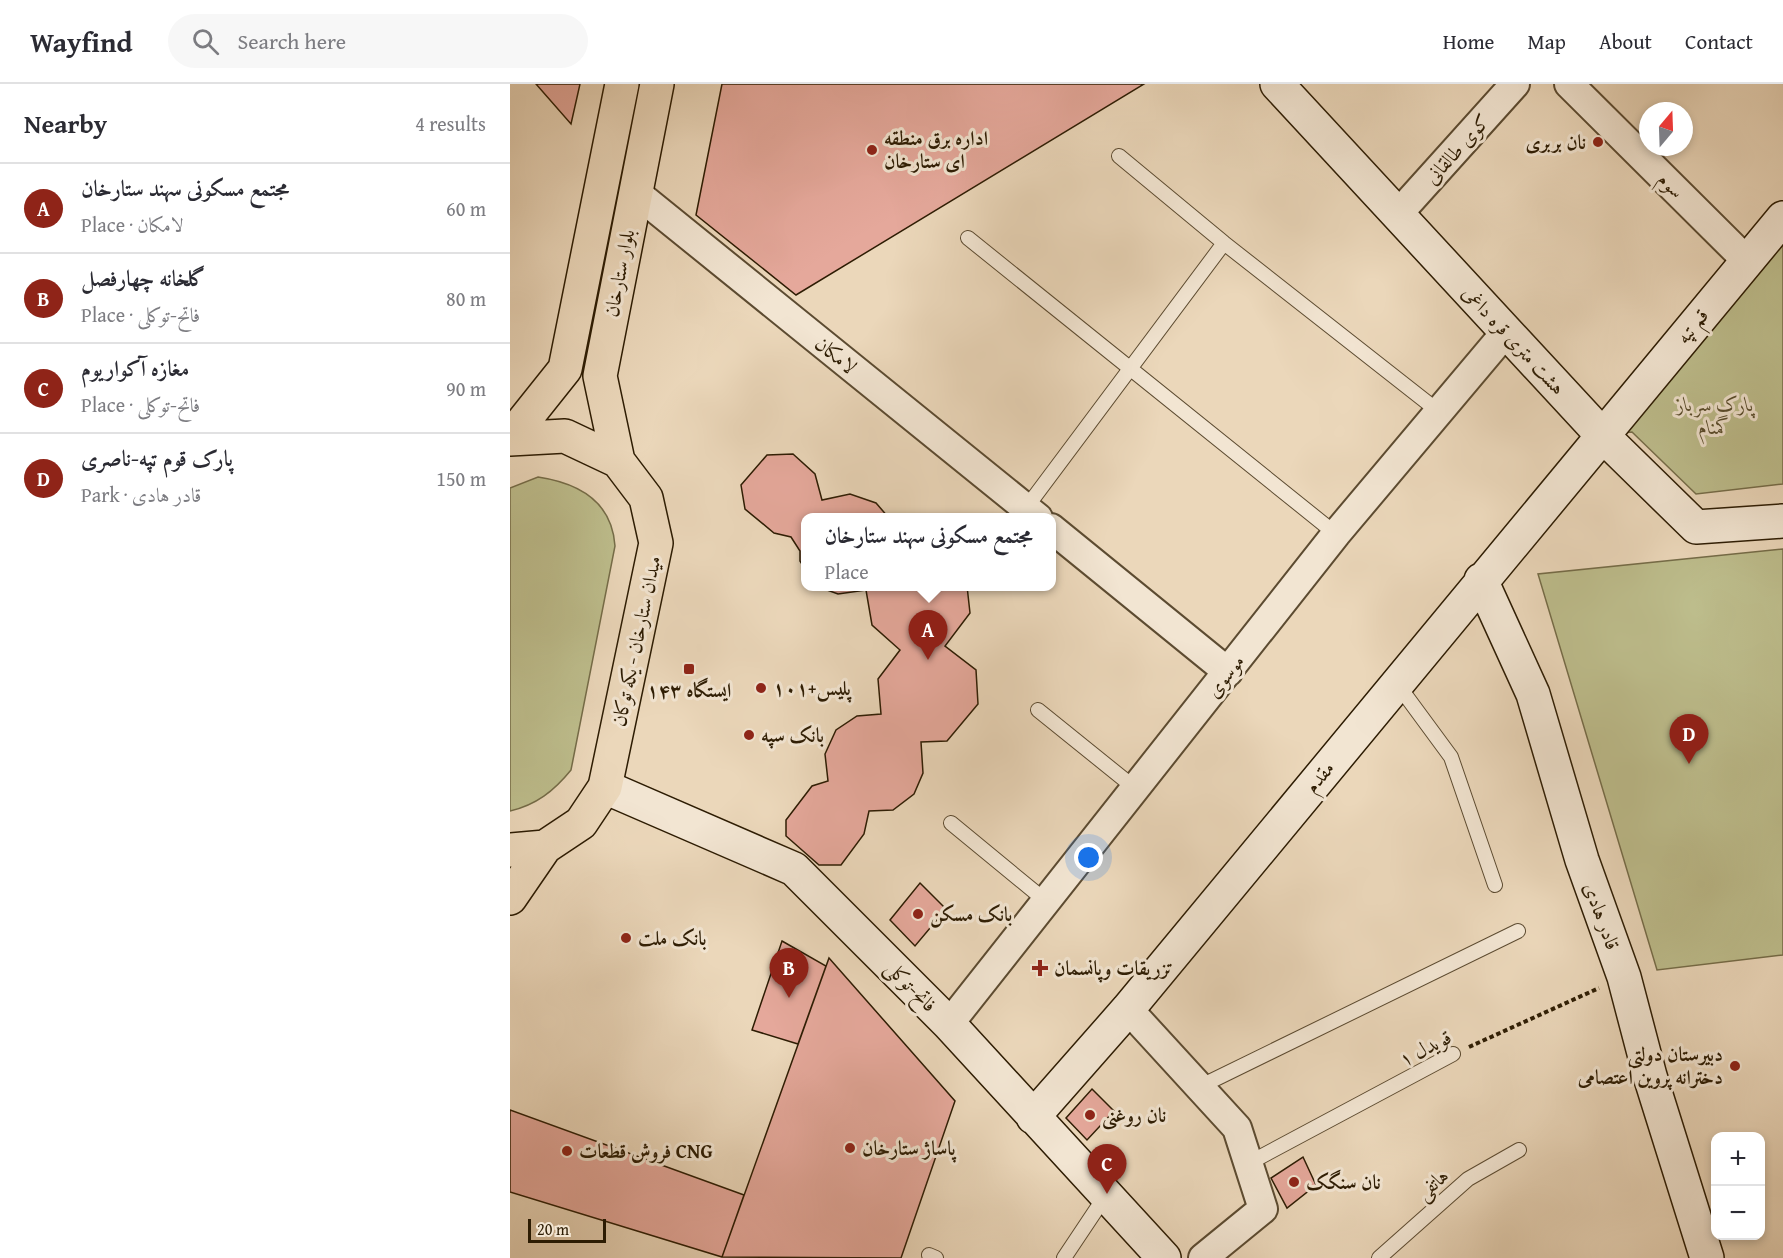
<!DOCTYPE html>
<meta charset="utf-8">
<style>
:root{--surface:#fff;--page:#f7f7f7;--text:#2b2b33;--muted:#7c7c81;--line:#e1e1e2;--accent:#8f2418}
body{margin:0;font-family:"Gentium Book Plus",Amiri,serif;background:var(--page);color:var(--text)}
.controls{position:absolute;right:18px;bottom:18px;display:grid;overflow:hidden;border-radius:12px;box-shadow:0 3px 9px #0003}
.controls button{width:54px;height:54px;display:grid;place-items:center;padding:0;border:0;border-bottom:2px solid var(--line);background:var(--surface);color:var(--text);font:30px sans-serif}
.compass{position:absolute;left:1129px;top:18px;width:54px;height:54px;border-radius:50%;background:var(--surface);box-shadow:0 3px 9px #0003;rotate:19deg}
.scale{position:absolute;left:18px;bottom:15px;width:78px;box-sizing:border-box;padding-left:6px;border:3px solid #2d1c03;border-top:0;font-size:16px;line-height:21px;white-space:nowrap;color:#2d1c03;-webkit-text-stroke:4px #f2e5d2;paint-order:stroke}
.you{position:absolute;left:579px;top:774px;width:21px;height:21px;margin:-15px;border:4px solid #fff;border-radius:50%;background:#1a73e8;box-shadow:0 0 0 9px #1a73e833}
.badge{display:grid;place-items:center;width:39px;height:39px;border-radius:50%;background:var(--accent);color:#fff;font-size:20px;font-weight:700}
.pin{position:absolute;translate:-50% -50px;filter:drop-shadow(0 2px 3px #0008)}
.pin::after{content:'';position:absolute;top:32px;width:21px;height:18px;background:inherit;clip-path:polygon(0 0,100% 0,50% 100%)}
.popup{position:absolute;left:291px;top:429px;width:255px;height:78px;box-sizing:border-box;display:grid;place-content:center;border-radius:12px;background:var(--surface);filter:drop-shadow(0 2px 4px #0005);font-size:20px;white-space:nowrap;color:var(--muted)}
.popup b{font-size:22px;color:var(--text)}
.popup::after{content:'';position:absolute;left:50%;top:100%;margin-left:-12px;border:12px solid transparent;border-top-color:var(--surface)}
.list{margin:0;padding:0;list-style:none}
h2{display:flex;justify-content:space-between;align-items:center;height:78px;margin:0;padding:0 24px;font-size:26px}
h2 small{font-size:20px;font-weight:400;color:var(--muted)}
.list li{display:grid;grid-template-columns:39px 1fr auto;gap:18px;align-items:center;box-sizing:border-box;height:90px;padding:0 24px;border-top:2px solid var(--line)}
.list b{display:block;font-size:22px;white-space:nowrap}
.list p{margin:0;font-size:20px;white-space:nowrap;color:var(--muted)}
.list em{font-size:20px;font-style:normal;color:var(--muted)}
.icon{flex:none;width:33px;height:33px;fill:none;stroke:currentColor;stroke-width:2;stroke-linecap:round;stroke-linejoin:round}
.map{position:relative;flex:none;width:1273px;height:1174px;overflow:hidden}
header{display:flex;align-items:center;gap:36px;box-sizing:border-box;height:84px;padding:0 30px;background:var(--surface);border-bottom:2px solid var(--line)}
header strong{font-size:28px}
nav{display:flex;gap:33px;margin-inline-start:auto;font-size:21px}
.search{width:420px;height:54px;background:var(--page);display:flex;align-items:center;gap:15px;box-sizing:border-box;padding:0 21px;border-radius:33px;color:var(--muted);font-size:22px}
main{display:flex}
aside{flex:1;background:var(--surface)}
.map>svg:first-child{display:block}
.green{fill:#bdbd8c;stroke:#756c48;stroke-width:1.5}
.building{fill:#e5a89b;stroke:#2d1c03;stroke-width:1.5}
.lines{fill:none;stroke-linecap:round;stroke-linejoin:round}
.lane-casing{stroke:#5c4b31;stroke-width:16}
.street-casing{stroke:#5c4b31;stroke-width:32}
.secondary-casing{stroke:#2d1c03;stroke-width:36}
.primary-casing{stroke:#2d1c03;stroke-width:36}
.path{stroke:#2d1c03;stroke-width:4;stroke-dasharray:4.5 3;stroke-linecap:butt}
.lane{stroke:#f2e5d2;stroke-width:14}
.street{stroke:#f2e5d2;stroke-width:28}
.secondary{stroke:#f2e5d2;stroke-width:33}
.primary{stroke:#ebd7ba;stroke-width:33}
.poi-dot{fill:#8f2418;stroke:#f2e5d2;stroke-width:2}
.labels{text-anchor:middle;stroke-width:6;stroke-linejoin:round;paint-order:stroke}
.poi-label{font-size:20px;font-weight:bold;fill:#2d1c03;stroke:#f2e5d2;text-anchor:start}
.street-label{font-size:20px;fill:#2d1c03;stroke:#f2e5d2}
.park-label{font-size:20px;font-style:italic;fill:#584c2c;stroke:#f2e5d2}
</style>
<header>
<strong>Wayfind</strong>
<div class="search"><svg class="icon" aria-label="search" viewBox="0 0 24 24"><circle cx="10" cy="10" r="6"/><path d="M15 15l6 6"/></svg>Search here</div>
<nav><a>Home</a><a>Map</a><a>About</a><a>Contact</a></nav>
</header>
<main>
<aside>
<h2>Nearby<small>4 results</small></h2>
<ul class="list">
<li><span class="badge">A</span><div><b>مجتمع مسکونی سهند ستارخان</b><p>Place · لامکان</p></div><em>60 m</em></li>
<li><span class="badge">B</span><div><b>گلخانه چهارفصل</b><p>Place · فاتح-توکلی</p></div><em>80 m</em></li>
<li><span class="badge">C</span><div><b>مغازه آکواریوم</b><p>Place · فاتح-توکلی</p></div><em>90 m</em></li>
<li><span class="badge">D</span><div><b>پارک قوم تپه-ناصری</b><p>Park · قادر هادی</p></div><em>150 m</em></li>
</ul>
</aside>
<div class="map">
<svg width="1273" height="1174" viewBox="0 0 1273 1174">
<rect width="100%" height="100%" fill="#ebd7ba"/>
<filter id="stains"><feTurbulence type="fractalNoise" baseFrequency=".00333" numOctaves="4"/><feColorMatrix values="0 0 0 0 .2 0 0 0 0 .09 0 0 0 0 .02 0 0 0 .5 -.17"/></filter>
<radialGradient id="worn" r=".72"><stop offset=".6" stop-color="#630" stop-opacity="0"/><stop offset="1" stop-color="#630" stop-opacity=".3"/></radialGradient>
<path class="green" d="M1273 154V400L1186 410 1122 348 1092 351Z
M28 393C68 399 102 417 105 462L61 686C44 707 26 721 0 727V404Z
M1273 465V871L1147 886 1028 490Z"/>
<path class="building" d="M26 0H70L61 40Z
M212 0H634L286 211 186 131Z
M283 370 305 390 312 416 340 410 366 419 379 434H295V485L290 477V467L281 453 264 449 235 425 231 401 257 371Z
M457 502 460 529 435 562 466 586 468 620 437 657 411 658 413 689 404 710 383 726 359 727 354 750 331 781H309L276 752V736L302 702 318 697 315 670 326 646 347 632 371 630 368 595 390 566 362 541 356 506 328 510 306 502Z
M410 799 436 825 405 862 380 836Z
M272 857 316 882 288 960 242 946Z
M319 874 445 1017 391 1174 212 1173Z
M582 1005 604 1027 577 1056 556 1034Z
M0 1026 234 1111 212 1173 0 1108Z
M793 1073 806 1101 777 1124 761 1094Z"/>
<g class="lines">
<g class="lane-casing">
<path id="lane" d="M609 72 714 159 928 327
M458 154 826 450
M516 424 714 159
M888 601 941 673 985 801
M528 626 626 705
M441 739 537 818
M689 1003 1008 847
M739 1079 943 970
M419 1171 426 1174
M554 1174 596 1111
M869 1174 958 1095 1009 1066"/>
</g>
<g class="street-casing">
<path id="street" d="M1059 0 1236 176
M125 108 528 434
M888 130 1005 0
M541 444 718 588
M618 925 727 1044 753 1125 693 1174
M439 940 826 450 996 248"/>
</g>
<g class="secondary-casing">
<path id="secondary" d="M767 0 1092 351 1186 443 1273 437
M971 496 1023 610 1072 776 1114 893 1140 992 1197 1174
M95 703 284 785 439 940 654 1174
M523 1033 618 925 1273 134"/>
</g>
<g class="primary-casing">
<path id="primary" d="M0 354 55 285 112 0
M0 355 55 352 108 377 136 414 146 459 95 703 71 739 35 763 0 766
M108 377 90 292 147 0
M0 814 35 763"/>
</g>
<path class="path" d="M959 963 1089 904"/>
<use href="#lane" class="lane"/>
<use href="#street" class="street"/>
<use href="#secondary" class="secondary"/>
<use href="#primary" class="primary"/>
</g>
<g class="poi-dot">
<circle cx="1088" cy="58" r="6"/>
<circle cx="362" cy="66" r="6"/>
<rect x="173" y="579" width="12" height="12" rx="3"/>
<circle cx="251" cy="604" r="6"/>
<circle cx="239" cy="651" r="6"/>
<circle cx="408" cy="830" r="6"/>
<circle cx="116" cy="854" r="6"/>
<path d="M527 875h6v6h6v6h-6v6h-6v-6h-6v-6h6z"/>
<circle cx="1225" cy="982" r="6"/>
<circle cx="580" cy="1031" r="6"/>
<circle cx="340" cy="1064" r="6"/>
<circle cx="57" cy="1067" r="6"/>
<circle cx="784" cy="1098" r="6"/>
</g>
<g class="labels">
<g class="poi-label">
<text x="374" y="61">اداره برق منطقه<tspan x="374" dy="23">ای ستارخان</tspan></text>
<text x="1076" y="65" text-anchor="end">نان بربری</text>
<text x="263" y="611">پلیس+۱۰۱</text>
<text x="179" y="613" text-anchor="middle">ایستگاه ۱۴۳</text>
<text x="251" y="658">بانک سپه</text>
<text x="420" y="837">بانک مسکن</text>
<text x="128" y="861">بانک ملت</text>
<text x="544" y="891">تزریقات وپانسمان</text>
<text x="1213" y="977" text-anchor="end">دبیرستان دولتی<tspan x="1213" dy="23">دخترانه پروین اعتصامی</tspan></text>
<text x="592" y="1038">نان روغنی</text>
<text x="352" y="1071">پاساژ ستارخان</text>
<text x="69" y="1074">فروش قطعات CNG</text>
<text x="796" y="1105">نان سنگک</text>
</g>
<g class="street-label">
<text transform="translate(947 65) rotate(-48)" y="7">کوی طالقانی</text>
<text transform="translate(1161 101) rotate(45)" y="7">سوم</text>
<text transform="translate(109 189) rotate(-79)" y="7">بلوار ستارخان</text>
<text transform="translate(1182 242) rotate(-51)" y="7">قم تپه</text>
<text transform="translate(1004 256) rotate(47)" y="7">هشت متری قره داغی</text>
<text transform="translate(326 271) rotate(39)" y="7">لامکان</text>
<text transform="translate(126 557) rotate(-78)" y="7">میدان ستارخان - یکه توکان</text>
<text transform="translate(715 592) rotate(-52)" y="7">موسوی</text>
<text transform="translate(809 693) rotate(-51)" y="7">مقدم</text>
<text transform="translate(1092 832) rotate(70)" y="7">قادر هادی</text>
<text transform="translate(401 902) rotate(45)" y="7">فاتح-توکلی</text>
<text transform="translate(915 964) rotate(-27)" y="7">قویدل ۱</text>
<text transform="translate(922 1100) rotate(-42)" y="7">هاتفی</text>
</g>
<g class="park-label">
<text x="1205" y="327">پارک سرباز<tspan x="1205" dy="23">گمنام</tspan></text>
</g>
</g>
<rect width="100%" height="100%" filter="url(#stains)"/>
<rect width="100%" height="100%" fill="url(#worn)"/>
</svg>
<div class="controls">
<button>+</button>
<button>−</button>
</div>
<svg class="compass" viewBox="-18 -18 36 36"><path d="M0-13l5 13h-10z" fill="#e53935"/><path d="M0 13l5-13h-10z" fill="#7c7c81"/></svg>
<div class="scale">20 m</div>
<div class="you"></div>
<div class="pin badge" style="left:418px;top:576px">A</div>
<div class="popup"><b>مجتمع مسکونی سهند ستارخان</b>Place</div>
<div class="pin badge" style="left:279px;top:914px">B</div>
<div class="pin badge" style="left:597px;top:1110px">C</div>
<div class="pin badge" style="left:1179px;top:680px">D</div>
</div>
</main>
